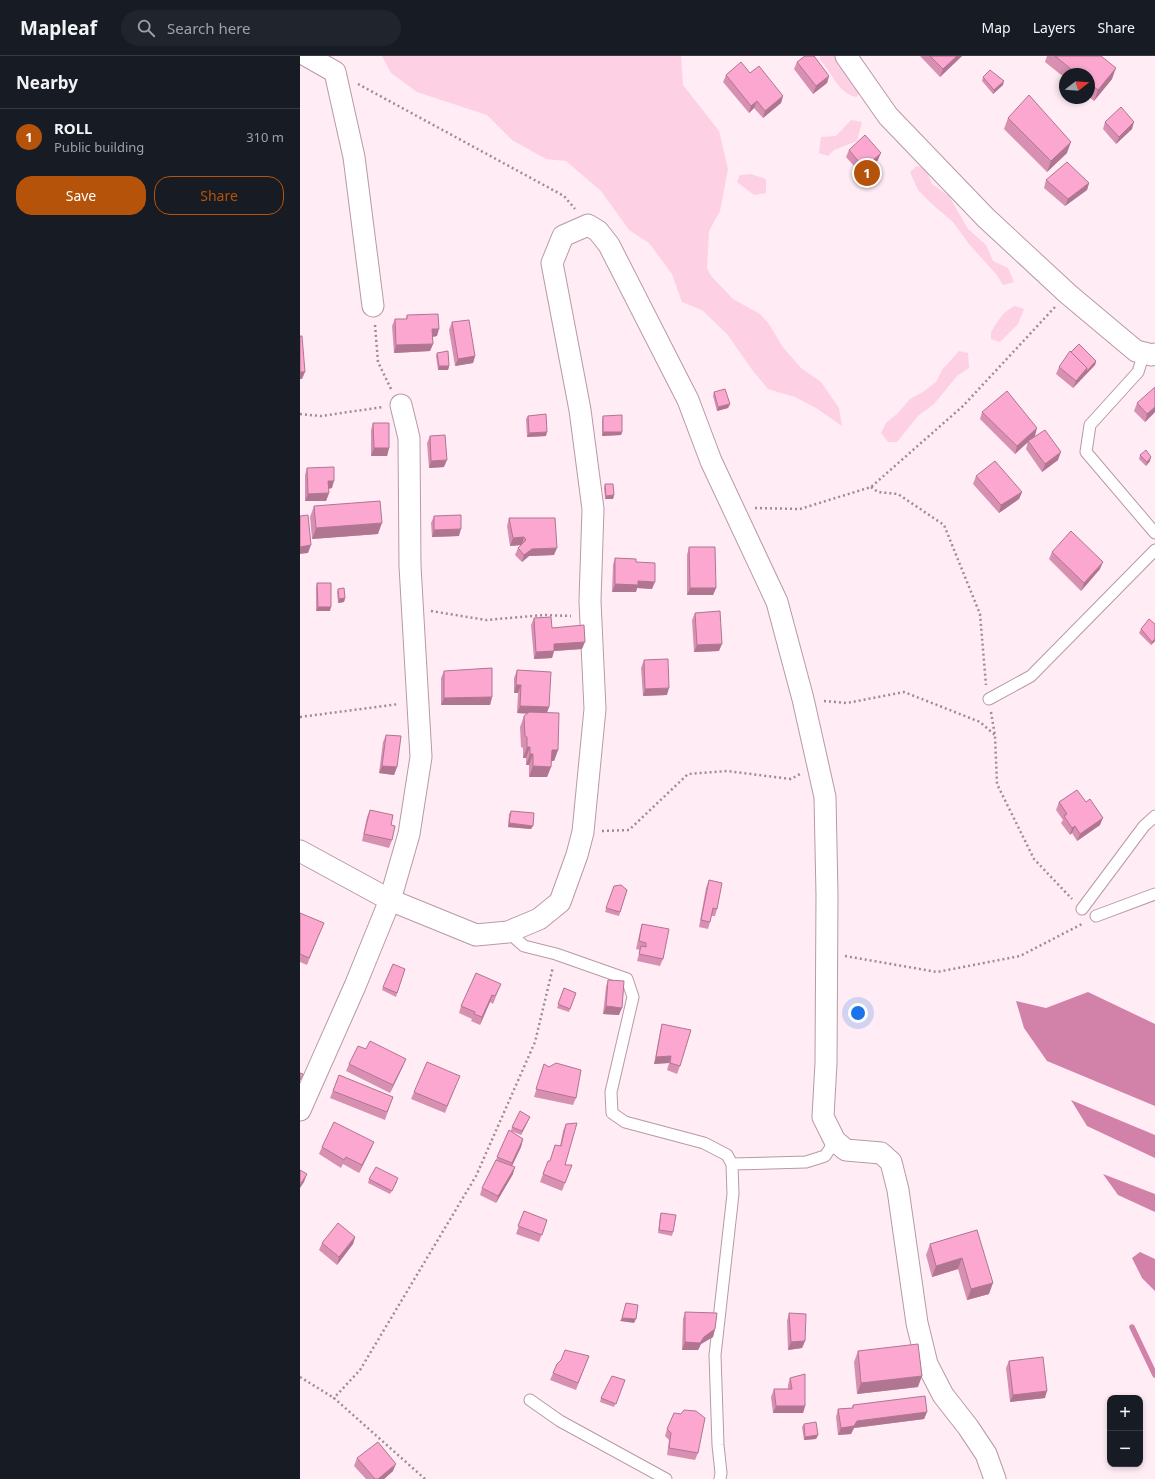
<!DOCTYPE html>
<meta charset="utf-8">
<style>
:root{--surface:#171b24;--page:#20242c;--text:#f1f3f6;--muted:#9ea1a6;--line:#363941;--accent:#b45309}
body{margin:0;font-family:"Noto Sans",sans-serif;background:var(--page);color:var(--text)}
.controls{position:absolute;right:12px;bottom:12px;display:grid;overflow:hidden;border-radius:8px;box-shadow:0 2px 6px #0003}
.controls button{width:36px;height:36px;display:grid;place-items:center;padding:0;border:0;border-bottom:1px solid var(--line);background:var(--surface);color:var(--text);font:20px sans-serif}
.compass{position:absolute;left:759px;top:12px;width:36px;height:36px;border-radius:50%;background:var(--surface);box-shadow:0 2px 6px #0003;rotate:73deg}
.you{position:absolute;left:558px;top:957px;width:14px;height:14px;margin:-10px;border:3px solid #fff;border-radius:50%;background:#1a73e8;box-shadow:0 0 0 6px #1a73e833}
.badge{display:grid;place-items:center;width:26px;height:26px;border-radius:50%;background:var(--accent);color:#fff;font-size:13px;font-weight:700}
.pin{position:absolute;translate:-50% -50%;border:2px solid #fff;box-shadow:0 1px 4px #0006}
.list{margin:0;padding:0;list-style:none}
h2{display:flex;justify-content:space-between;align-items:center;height:52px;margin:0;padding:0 16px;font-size:17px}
h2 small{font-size:13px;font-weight:400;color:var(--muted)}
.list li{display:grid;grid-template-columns:26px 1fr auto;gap:12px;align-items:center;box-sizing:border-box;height:56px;padding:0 16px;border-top:1px solid var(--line)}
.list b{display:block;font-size:15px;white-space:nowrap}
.list p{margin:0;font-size:13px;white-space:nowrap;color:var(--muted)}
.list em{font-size:13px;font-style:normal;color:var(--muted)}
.actions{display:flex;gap:8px;padding:12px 16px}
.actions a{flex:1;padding:9px 0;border:1px solid var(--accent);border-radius:16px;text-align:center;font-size:14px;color:var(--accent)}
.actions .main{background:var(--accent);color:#fff}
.icon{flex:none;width:22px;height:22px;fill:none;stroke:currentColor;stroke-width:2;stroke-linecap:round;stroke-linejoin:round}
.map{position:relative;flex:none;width:855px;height:1423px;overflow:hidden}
header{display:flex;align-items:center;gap:24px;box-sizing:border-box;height:56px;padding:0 20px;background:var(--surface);border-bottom:1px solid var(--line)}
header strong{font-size:19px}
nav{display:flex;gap:22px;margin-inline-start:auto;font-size:14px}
.search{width:280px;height:36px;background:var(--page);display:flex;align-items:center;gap:10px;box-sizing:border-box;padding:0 14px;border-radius:22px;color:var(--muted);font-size:15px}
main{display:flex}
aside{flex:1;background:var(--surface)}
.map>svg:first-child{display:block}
.green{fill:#fdd0e4}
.water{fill:#d282a9}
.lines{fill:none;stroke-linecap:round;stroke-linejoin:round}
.stream{stroke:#d282a9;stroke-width:5.5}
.service-casing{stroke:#b79aa7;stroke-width:13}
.minor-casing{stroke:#b79aa7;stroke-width:23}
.path{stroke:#9c8d93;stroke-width:2.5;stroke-dasharray:2 3;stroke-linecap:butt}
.service{stroke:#fff;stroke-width:11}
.minor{stroke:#fff;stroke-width:21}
.wall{fill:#d890b2}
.shaded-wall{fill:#b07591}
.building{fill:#fba7cf;stroke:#b07591}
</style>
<header>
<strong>Mapleaf</strong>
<div class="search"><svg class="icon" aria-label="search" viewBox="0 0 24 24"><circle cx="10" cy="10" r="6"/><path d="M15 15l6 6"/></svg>Search here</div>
<nav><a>Map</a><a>Layers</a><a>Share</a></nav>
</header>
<main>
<aside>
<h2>Nearby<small></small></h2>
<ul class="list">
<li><span class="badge">1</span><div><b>ROLL</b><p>Public building</p></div><em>310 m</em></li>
</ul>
<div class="actions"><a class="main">Save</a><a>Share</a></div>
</aside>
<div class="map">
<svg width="855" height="1423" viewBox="0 0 855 1423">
<rect width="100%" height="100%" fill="#ffecf4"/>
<path class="green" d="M82 0H381L383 29 419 75 428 113 420 155 409 175 407 212 411 220 433 243 460 258 469 268 482 290 501 312 521 326 539 352 542 370 516 352 495 341 468 333 453 315 427 278 402 254 382 246 372 218 349 187 329 174 301 135 266 105 246 103 212 84 187 59 117 36 91 17Z
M520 0H534L538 4 559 36 557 41C538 38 532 16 520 4Z
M551 64 562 66 557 85 534 94 528 100 519 97 521 81 536 80Z
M617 110 625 112 632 128 649 140 668 173 686 189 693 205 708 212 714 226 703 229 696 218 669 188 653 166 633 149 618 134 610 116Z
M451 118 466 123V137L454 139 437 126 440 119Z
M715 250 724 253 718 268 700 286 691 283V276C698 265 703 255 715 250Z
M659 295 668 297 669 312 657 320 634 348 618 360 597 386H588L581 377 586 367 598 357 610 343 623 336 636 326 642 314Z"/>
<path class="water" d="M788 936 855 968V1050L747 1005 724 972 716 945 746 952Z
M771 1044 855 1079V1102L787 1070Z
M803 1118 855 1138V1156L818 1139Z
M840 1196 855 1203V1235L842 1222 832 1202Z"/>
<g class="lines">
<path class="stream" d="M832 1271 855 1319"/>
<g class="service-casing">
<path id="service" d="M844 297 838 316 790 369 786 396 855 477
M689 643 731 620 855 494
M782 853 844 770 855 760
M796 860 855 838
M208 876 224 890 256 898 327 923 333 941 311 1036 312 1057 325 1066 404 1087 427 1099 432 1108 433 1138 415 1299 418 1389 421 1417 420 1423
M432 1108 506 1106 525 1100 535 1085
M230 1344 260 1365 366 1423"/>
</g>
<g class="minor-casing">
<path id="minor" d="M7 0 35 16 54 101 73 250
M546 0 588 60 686 162 768 238 836 295 852 299 855 298
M0 795 90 844 176 879 208 876 239 863 260 846 277 799 283 776 295 653 290 545 293 453 280 354 252 207 263 180 288 169 298 175 309 189 388 344 411 405 477 546 503 643 525 741 527 839 526 1007 523 1061 535 1085 546 1094 581 1097 591 1106 598 1134 617 1267 627 1308 643 1339 668 1371 686 1398 695 1423
M0 1054 55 930 90 844 109 778 121 701 110 510 109 382 101 349"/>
</g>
<path class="path" d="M58 28 264 140 275 153
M75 269 78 306 91 333
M0 358 21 360 83 351
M571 431 578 436 598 438 644 469 680 558 686 629
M455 452 500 453 571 431 663 350 755 251
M131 555 186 564 244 559 271 560
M524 645 547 647 604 636 680 666 695 679
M691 656 695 680 697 728 734 803 772 843
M0 661 99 648
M302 775 329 774 388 718 427 715 491 723 500 718
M545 900 637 916 720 900 782 868
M0 1321 34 1342
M125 1423 34 1342 60 1314 176 1120 235 986 253 911"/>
<use href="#service" class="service"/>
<use href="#minor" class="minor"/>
</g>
<path class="wall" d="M620 0H662L640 21Z
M747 0H801L812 23 794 45 789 41V18H765V22L745 6Z
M497 6 529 20 527 27 513 38 494 13Z
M450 17 483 40 481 47 463 62 454 52 449 57 423 26 426 19Z
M683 21 703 29 693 38 682 25Z
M708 62 767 97 747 116 704 73Z
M805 66 832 73 816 88 803 73Z
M549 94 578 104 562 119 546 101Z
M746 124 789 127 787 134 765 150 744 132Z
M107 259 137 280 133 281V288L130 295 94 297 92 270 95 263H106Z
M152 266 175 300 173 307 155 310 149 274Z
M771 296 796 305 795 309 773 332 756 318 759 311Z
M137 297 149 310 148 314H138L136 300Z
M414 336 430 348 428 352 417 355 413 340Z
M837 347 855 356 845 366 834 355Z
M682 356 735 380 729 385 758 404 742 416 726 393 728 385 715 398 680 363Z
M228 360 246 380 227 381 226 363Z
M303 360 322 376 321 379 302 380V364Z
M73 367 89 392 87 400H71V374Z
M130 380 144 411 129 412 127 387Z
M840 399 850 405 846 410 839 403Z
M7 412 32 432 28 433 29 437 26 445H5V419Z
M676 420 722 436 719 443 699 457 673 428Z
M305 428 314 439 313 443H305L304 432Z
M14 450 78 478 12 483 10 461Z
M134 460 159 480 132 481 131 467Z
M209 462 254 499 229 500 222 506 215 499 218 492 221 489 210 490 207 470Z
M389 491 416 532 413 539H387V499Z
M752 496 800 513 781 535 749 503Z
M315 502 336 506 352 533 337 532 336 536H312L313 509Z
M17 527 30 555H16V531Z
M38 533 45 542 44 546 38 547 37 536Z
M395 557 419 595 394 596 392 564Z
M234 562 252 572 282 593 254 595 252 602 234 603 231 569Z
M855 568V585L851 589 839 577 841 573Z
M344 604 367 639 343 640 341 612Z
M217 614 249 651 247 657 258 694 254 705H251V711L247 721H229V709H226V702H223V692L221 691 220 671 224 660 228 658 217 657 218 637H214V622Z
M144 615 192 641 190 649H141V622Z
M86 679 97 711 94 719 79 717 83 686Z
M759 746 800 769 777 785 772 777 770 779 761 767 763 764 756 754Z
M70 754 91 769 92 784 89 792 62 785 67 761Z
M211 755 231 773 208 771 209 758Z
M409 824 417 853 415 860H411L410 866 408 873 399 871 406 832Z
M314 830 327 834 319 860 305 856Z
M0 857 21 874 7 909 0 906Z
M342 868 363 903 360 910 337 905 340 894 336 893 340 875Z
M105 913 96 941 82 934 83 931Z
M308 924 319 959 303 958 306 931Z
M201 928 193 948 190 946 180 969 171 965 172 963 159 957 161 950Z
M264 932 276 937 269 956 257 952Z
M362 968 380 1010 377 1018 367 1014 369 1007 354 1008 360 976Z
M49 1008 103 1010 90 1037 46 1015Z
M244 1008 249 1011 276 1042 273 1049 234 1041Z
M39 1019 93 1041 85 1064 30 1042Z
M157 1027 145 1057 111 1043 114 1036Z
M228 1065 221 1079 211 1075 212 1071Z
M266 1068 265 1109H272L262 1135 240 1126 248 1105H250L255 1089 260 1090 263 1075Z
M209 1074 223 1083 221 1091 212 1110 213 1118 196 1147 180 1139 182 1132 196 1104Z
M22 1091 71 1093 59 1117 43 1108 41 1112 19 1098Z
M69 1123 97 1126 90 1138 68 1127Z
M224 1155 247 1164 239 1186 216 1178Z
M361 1157 373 1176 372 1180 358 1177 360 1160Z
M677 1174 689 1238 667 1244 658 1213 632 1221 626 1199 630 1188Z
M55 1181 53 1188 37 1209 19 1194 22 1187Z
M385 1256 415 1273 413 1281 401 1288 398 1294H382L383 1263Z
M489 1257 505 1285 502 1292 488 1294 487 1265Z
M558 1295 618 1331 557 1338 554 1306Z
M289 1300 276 1334 250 1324 257 1308Z
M709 1305 745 1342 710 1346 706 1312Z
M490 1322 505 1350 503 1357H473L471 1341 474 1333H488V1329Z
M325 1324 314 1351 300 1346 301 1342Z
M553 1349 627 1356 624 1363 554 1372 551 1378 538 1379 536 1361 538 1353 552 1352Z
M504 1368 518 1379 516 1383 504 1384 502 1371Z
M367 1373 398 1397 395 1404 367 1399 369 1384 365 1380Z
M57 1402 93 1415 84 1423H66L54 1410Z"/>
<path class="shaded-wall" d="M657 0H662L640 21 643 13Z
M816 12 812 23 794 45 798 34Z
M529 20 527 27 513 38 516 30Z
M704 25 703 29 693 38 694 34Z
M483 40 481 47 463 62 465 55Z
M457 45 454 52 449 57 451 50Z
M834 66 832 73 816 88 819 81Z
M771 86 767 97 747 116 751 105Z
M581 97 578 104 562 119 564 112Z
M789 127 787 134 765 150 768 143Z
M132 273H139L137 280 130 281Z
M133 288 130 295 94 297 96 289Z
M175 300 173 307 155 310 158 303Z
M796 305 795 309 773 332 776 325 787 312Z
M139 310H149L148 314H138Z
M0 316H5L2 323H0Z
M430 348 428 352 417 355 418 351Z
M855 351V356L845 366 847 358Z
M737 372 735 380 715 398 717 390Z
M247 376 246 380 227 381 229 377Z
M303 376H322L321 379 302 380Z
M74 392H89L87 400H71Z
M761 396 758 404 742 416 745 408Z
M851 401 850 405 846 410 847 406Z
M147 404 144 411 129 412 131 405Z
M28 425H34L32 432 26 433Z
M722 436 719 443 699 457 701 449Z
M29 437 26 445H5L8 438Z
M314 439 313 443H305L306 440Z
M82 467 78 478 12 483 16 472Z
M161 473 159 480 132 481 134 474Z
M224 481 222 489 210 490 213 482Z
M11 489 8 497 0 498V491Z
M257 492 254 499 229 500 222 506 224 499 232 493Z
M803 506 800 513 781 535 784 527Z
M338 525 355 526 352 533 337 532 336 536H312L315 528Z
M390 532H416L413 539H387Z
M45 542 44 546 38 547 39 543Z
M18 551H31L30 555H16Z
M855 583V585L851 589 852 586Z
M285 586 282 593 254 595 252 602 234 603 236 596 254 588Z
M422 588 419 595 394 596 397 589Z
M216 629H221L218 637H214Z
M369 632 367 639 343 640 345 633Z
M192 641 190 649H141L144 642Z
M220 650 249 651 246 658 217 657Z
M227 691H230L226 702H223Z
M252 694H258L254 705H248Z
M230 698H233L229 709H226Z
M82 710 97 711 94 719 79 717Z
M233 710 251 711 247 721H229Z
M803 762 800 769 777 785 780 778Z
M209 767 233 770 231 773 208 771Z
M775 770 772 777 770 779 772 772Z
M192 939 190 946 180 969 182 961Z
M306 950 322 952 319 959 303 958Z
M371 1000 369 1007 354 1008 356 1001Z
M106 1003 103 1010 90 1037 93 1029Z
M230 1061 221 1079 222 1075Z
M223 1083 221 1091 210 1114 212 1107Z
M74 1086 71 1093 59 1117 62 1109Z
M215 1111 213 1118 196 1147 198 1140Z
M7 1118 4 1126 0 1132V1129Z
M55 1181 53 1188 37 1209 39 1201Z
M662 1202 658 1213 632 1221 636 1210Z
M693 1227 689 1238 667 1244 671 1233Z
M322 1262 336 1263 334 1267 320 1265Z
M415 1273 413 1281 401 1288 398 1294H382L385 1286 404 1281Z
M505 1285 502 1292 488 1294 491 1286Z
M622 1320 618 1331 557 1338 561 1327Z
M747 1335 745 1342 710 1346 713 1339Z
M476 1350H505L503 1357H473Z
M627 1356 624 1363 554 1372 551 1378 538 1379 541 1372 557 1365Z
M518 1379 516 1383 504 1384 505 1381Z
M96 1408 93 1415 84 1423H78Z"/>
<path class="building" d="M505 0H514L529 20 516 30 497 6Z
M630 0H657L643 13Z
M755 0H801L816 12 798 34 789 27V18H777Z
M441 6 450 17 459 10 483 40 465 55 457 45 451 50 426 19Z
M690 14 704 25 694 34 683 21Z
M729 39 771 86 751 105 708 62Z
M821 51 834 66 819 81 805 66Z
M565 79 581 97 564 112 549 94Z
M767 106 789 127 768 143 746 124Z
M138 258 139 273H132L133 288 96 289 95 263H107V259Z
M169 264 175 300 158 303 152 266Z
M0 280H2L5 316H0Z
M779 288 796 305 786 316 787 312 771 296Z
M148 295 149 310H139L137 297Z
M770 295 787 312 776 325 759 311Z
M855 331V351L847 358 837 347Z
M425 333 430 348 418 351 414 336Z
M707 335 737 372 717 390 682 356Z
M246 358 247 376 229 377 228 360Z
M322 359V376H303V360Z
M73 367H89V392H74Z
M745 374 761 396 745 408 728 385Z
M145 379 147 404 131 405 130 380Z
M846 394 851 401 847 406 840 399Z
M695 405 722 436 701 449 676 420Z
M34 411V425H28L29 437 8 438 7 412Z
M305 428H313L314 439 306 440Z
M80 445 82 467 16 472 14 450Z
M8 459 11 489 0 491V460Z
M161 459V473L134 474V460Z
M209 462H255L257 492 232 493 224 499 218 492 226 484 224 481 213 482Z
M771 475 803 506 784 527 752 496Z
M389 491H415L416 532H390Z
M315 502 336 503V506L355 507V526L338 525V529L315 528Z
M17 527H31V551H18Z
M44 532 45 542 39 543 38 533Z
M420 555 422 588 397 589 395 557Z
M251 561 252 572 284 569 285 586 254 588V595L236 596 234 562Z
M849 563 855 568V583L852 586 841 573Z
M368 603 369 632 345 633 344 604Z
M192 612V641L144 642V615Z
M217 614 251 616 249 651 220 650 221 629H216Z
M229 656 259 657 258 694H252L251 711 233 710V698H230V691H227V681L225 680 224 660Z
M86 679 101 680 97 711 82 710Z
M777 734 786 746 790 743 803 762 780 778 775 770 772 772 764 760 767 758 759 746Z
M70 754 93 759 91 769 95 770 92 784 64 778Z
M211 755 234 757 233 770 209 767Z
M409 824 422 827 417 853 413 852 410 866 401 864Z
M321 829 327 834 320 856 306 852 314 830Z
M0 857 24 867 9 902 0 898Z
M342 868 369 873 363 903 339 898 341 890 346 891V887L339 885Z
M93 908 105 913 97 937 83 931Z
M176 917 201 928 195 940 192 939 182 961 174 958 175 956 161 950Z
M308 924 324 925 322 952 306 950Z
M264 932 276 937 270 953 258 948Z
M362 968 391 974 380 1010 370 1007 371 1000 356 1001Z
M70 985 106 1003 93 1029 49 1008 58 990 66 993Z
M127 1006 160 1020 147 1050 114 1036Z
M256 1007 281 1014 276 1042 236 1033 244 1008 249 1011Z
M0 1017 3 1018 0 1024Z
M39 1019 93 1041 87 1056 33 1035Z
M220 1055 230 1061 222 1075 212 1071Z
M34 1066 74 1086 62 1109 46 1101 44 1104 22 1091Z
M277 1067 265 1109H272L265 1127 243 1118 248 1105H250L255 1089 261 1090 266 1068Z
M209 1074 223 1083 212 1107 197 1101Z
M196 1104 215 1111 198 1140 182 1132Z
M76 1111 98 1122 92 1135 69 1123Z
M0 1114 7 1118 0 1129Z
M224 1155 247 1164 242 1179 218 1170Z
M361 1157 376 1159 373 1176 359 1174Z
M38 1167 55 1181 39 1201 22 1187Z
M677 1174 693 1227 671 1233 662 1202 636 1210 630 1188Z
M326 1247 338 1249 336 1263 322 1262Z
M385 1256 417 1257 415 1273 404 1281 400 1287 385 1286Z
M489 1257 506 1258 505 1285 491 1286Z
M618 1288 622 1320 561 1327 558 1295Z
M265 1294 289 1300 278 1327 253 1317 257 1308 261 1304Z
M743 1301 747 1335 713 1339 709 1305Z
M505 1318V1350H476L474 1333H492L490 1322Z
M312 1320 325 1324 316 1348 301 1342Z
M625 1340 627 1356 557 1365 554 1370 541 1372 538 1353 553 1352V1349Z
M384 1354 396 1355 405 1362 398 1397 369 1392 371 1377 367 1373 374 1357 381 1358Z
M516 1366 518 1379 505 1381 504 1368Z
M78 1386 96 1408 78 1423H75L57 1402Z"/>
</svg>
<div class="controls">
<button>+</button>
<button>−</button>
</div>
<svg class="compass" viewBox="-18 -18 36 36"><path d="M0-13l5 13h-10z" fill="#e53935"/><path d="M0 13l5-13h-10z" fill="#9ea1a6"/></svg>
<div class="you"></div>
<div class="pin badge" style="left:567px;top:117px">1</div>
</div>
</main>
